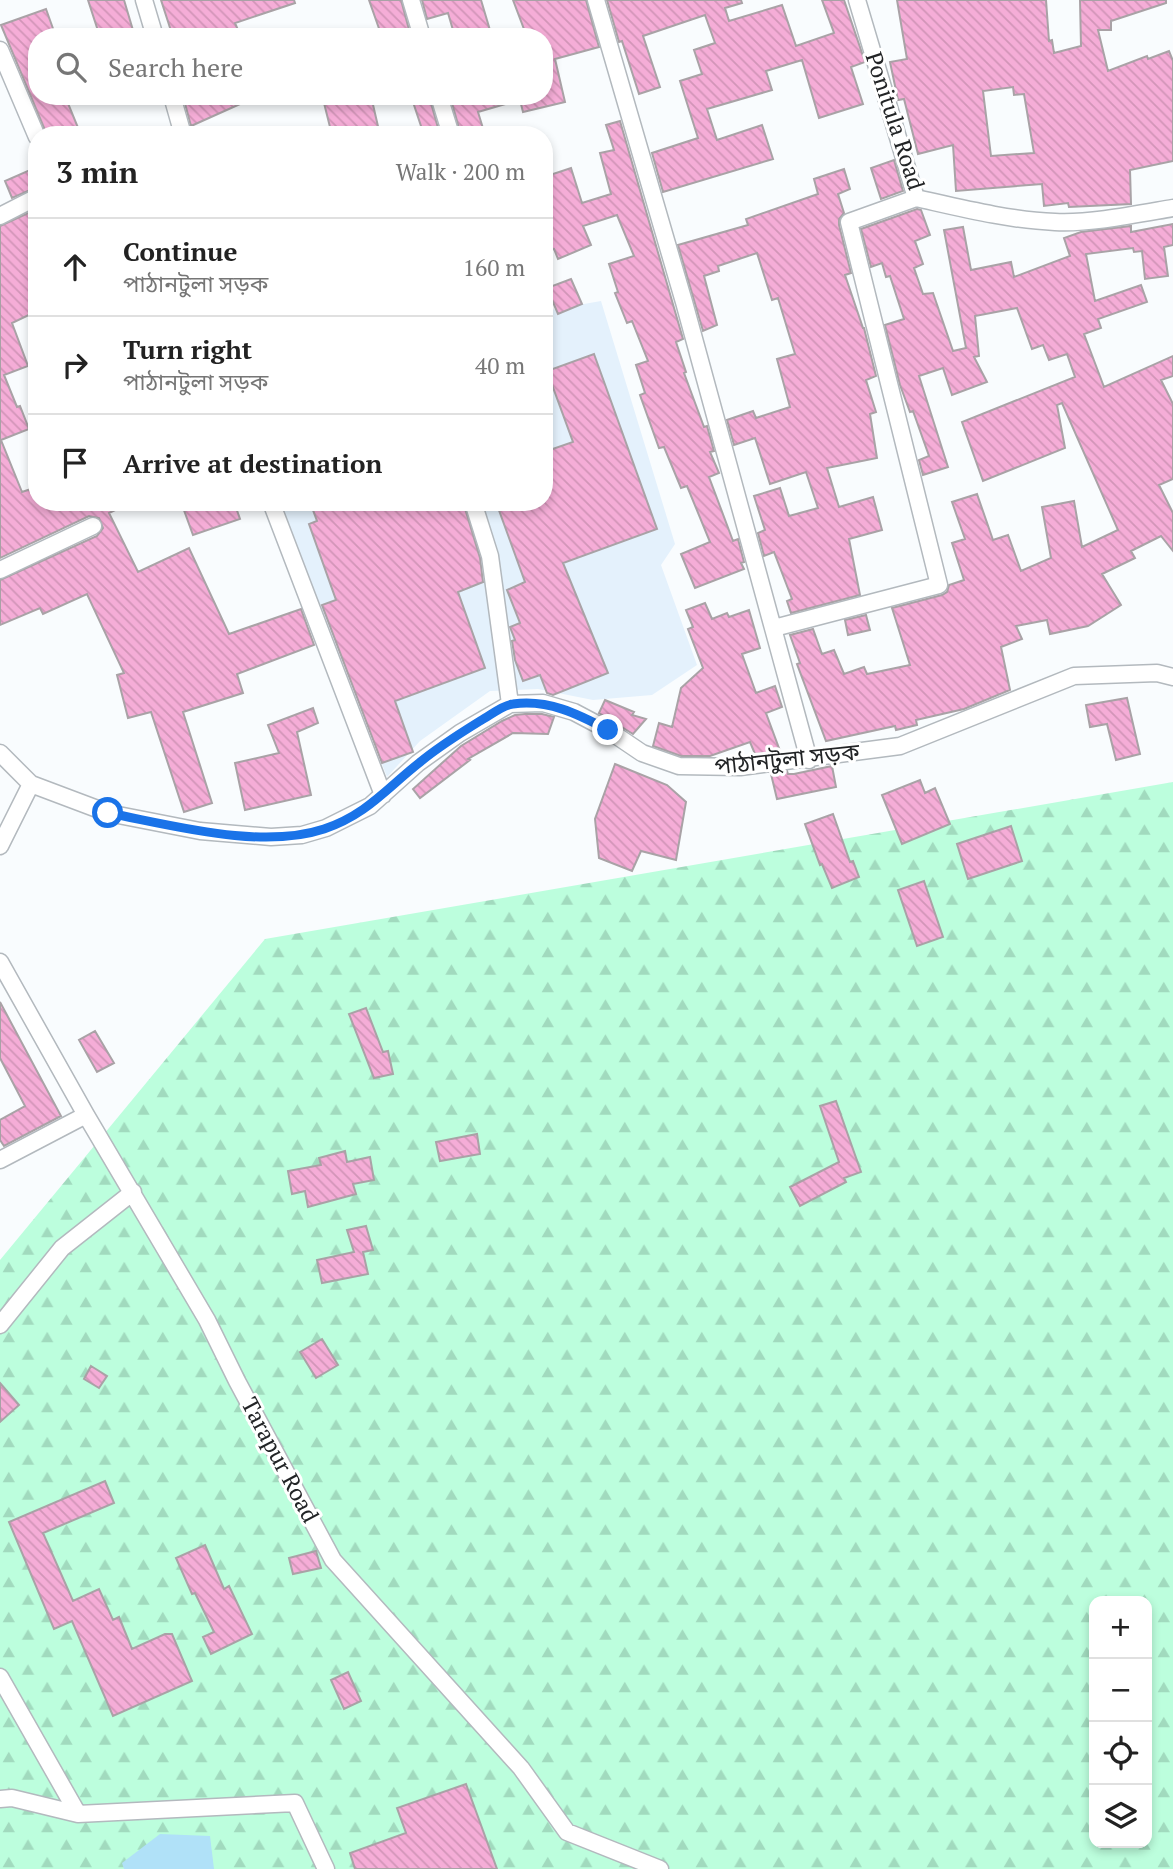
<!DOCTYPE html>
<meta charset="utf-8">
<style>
:root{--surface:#fff;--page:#f2f2f2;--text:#222;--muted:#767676;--line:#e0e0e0}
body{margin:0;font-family:"PT Serif","Noto Sans Bengali",serif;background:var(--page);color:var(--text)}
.controls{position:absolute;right:21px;bottom:21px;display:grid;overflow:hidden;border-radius:14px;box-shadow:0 4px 10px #0003}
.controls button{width:63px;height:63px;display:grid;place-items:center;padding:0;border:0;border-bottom:2px solid var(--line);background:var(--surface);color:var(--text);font:35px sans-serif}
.stop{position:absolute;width:21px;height:21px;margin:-16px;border:5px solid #1a73e8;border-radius:50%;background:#fff}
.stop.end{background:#1a73e8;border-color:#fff;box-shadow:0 2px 7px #0008}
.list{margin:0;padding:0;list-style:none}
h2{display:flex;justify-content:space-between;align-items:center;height:91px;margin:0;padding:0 28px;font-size:30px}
h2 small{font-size:23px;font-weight:400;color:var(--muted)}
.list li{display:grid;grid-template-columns:46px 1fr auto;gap:21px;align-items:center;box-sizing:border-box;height:98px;padding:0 28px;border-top:2px solid var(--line)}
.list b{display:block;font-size:26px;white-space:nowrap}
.list p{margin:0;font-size:23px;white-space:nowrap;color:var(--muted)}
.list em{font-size:23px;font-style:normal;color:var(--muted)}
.icon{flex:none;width:38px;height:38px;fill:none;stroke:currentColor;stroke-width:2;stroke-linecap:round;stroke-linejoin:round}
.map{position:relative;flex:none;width:1173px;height:1869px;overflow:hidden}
.search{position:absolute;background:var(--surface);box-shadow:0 4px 10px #0003;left:28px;top:28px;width:525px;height:77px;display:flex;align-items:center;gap:18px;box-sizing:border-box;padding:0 24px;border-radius:28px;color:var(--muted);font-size:26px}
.panel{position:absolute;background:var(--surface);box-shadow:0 4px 10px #0003;left:28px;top:126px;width:525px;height:385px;border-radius:28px}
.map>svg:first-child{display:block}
.built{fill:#e4f1fc}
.forest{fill:url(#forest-firs);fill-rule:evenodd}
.water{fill:#b0e1f8}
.building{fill:url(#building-back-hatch);stroke:#a9a2a6;stroke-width:2;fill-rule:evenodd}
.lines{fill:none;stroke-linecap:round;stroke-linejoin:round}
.street-casing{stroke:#b3b9be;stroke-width:19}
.street{stroke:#fff;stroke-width:16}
.route{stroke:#1a73e8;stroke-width:9}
.labels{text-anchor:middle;stroke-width:6;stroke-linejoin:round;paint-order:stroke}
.street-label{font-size:23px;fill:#222426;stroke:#fff}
</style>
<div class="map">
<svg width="1173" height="1869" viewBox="0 0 1173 1869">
<defs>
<pattern id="forest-firs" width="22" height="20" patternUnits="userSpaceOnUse" patternTransform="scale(1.75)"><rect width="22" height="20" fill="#bcfedd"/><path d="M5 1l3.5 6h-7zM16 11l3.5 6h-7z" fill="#a1dabe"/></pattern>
<pattern id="building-back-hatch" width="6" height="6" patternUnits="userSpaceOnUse" patternTransform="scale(1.75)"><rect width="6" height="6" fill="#f5add7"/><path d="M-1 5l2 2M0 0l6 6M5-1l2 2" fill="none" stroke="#d295b8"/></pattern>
</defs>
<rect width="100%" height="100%" fill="#f9fcfe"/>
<path class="built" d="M601 301 675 544 661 565 697 665 652 695 593 700 538 689 490 691 420 741 387 777 280 502H544V311Z"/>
<path class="forest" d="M1173 782V1869H0V1260L265 939ZM1094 1601H1147V1843H1094Z"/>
<path class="water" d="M160 1834 210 1836 214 1869H124L122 1863Z"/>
<path class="building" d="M88 0H124L135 37H100Z
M161 0H294L295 3 235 23 241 37H173Z
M369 0H401L411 37H382Z
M422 0H481L492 37H455L448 13 427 19Z
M513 0H586L599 47 555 59 565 102 523 112 519 96H544V37H527Z
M607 0H741L742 3 725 8 729 21 782 5 796 46 834 33 822 0H844L865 62 851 67 863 104 819 118 802 60 766 71 772 90 707 109 717 140 762 125 773 159 663 192 652 153 698 138 680 81 702 74 694 50 715 43 705 15 643 36 660 87 639 94 622 41 619 42Z
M897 0H1046L1049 41 1052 40 1054 53 1081 46 1080 0H1166V3L1111 21V30H1098L1108 71 1147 56 1148 59 1169 51 1173 61V161L1130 170 1131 204 1069 207 1068 203 1044 206 1042 184 956 191 953 145 918 154 904 99 898 100 890 62 907 59ZM1013 87 1014 95 1024 94 1034 153 991 156 983 91Z
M46 9 56 37H37V96H65L81 135H47L1 25Z
M183 96H258L191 126Z
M354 96H371L380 135H332L324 103Z
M411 96H429L440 135H424Z
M450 96H518L519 100 478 112 485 135H461Z
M620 121 683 339 676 342 686 372 684 373 704 427 707 426 714 451 710 452 719 473 709 477 733 541 738 539 744 562 741 563 744 569 695 588 681 554 710 542 687 486 681 488 664 447 659 448 640 395 645 393 636 365 648 361 632 321 627 323 615 293 618 292 609 264 634 256 617 215 583 226 591 245 558 259 554 249 544 252V177L571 168 582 203 611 194 600 153 614 150 606 125Z
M894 160 903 191 881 199 871 168Z
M844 169 850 189 838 194 844 213 839 219V225L851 273 845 275 863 328H864L876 376 866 380 876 412 870 414 877 458 827 468 839 507 873 497 882 530 849 539 860 595 791 613 787 601 792 599 774 552 764 556 758 533 765 530 754 496 780 488 789 516 818 508 806 472 770 484 755 438 734 445 727 420 753 411 756 418 790 407 777 359 795 354 778 298 772 300 757 253 718 266 719 271 704 276 717 325 703 331 678 245 748 225 746 219 818 194 814 179Z
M30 170 37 187 12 198 5 181Z
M37 209V311L12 323 28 366 4 375 17 407 20 406 29 429 1 440 22 492 37 487V502H132L109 513 138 572 189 548 229 634 301 609 314 645 237 674 243 693 183 712 212 803 184 812 151 712 128 718 117 675 124 673 87 594 43 614 40 608 0 625V580L97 536 103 528 99 518 89 516 0 558V226Z
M917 209 921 210 930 235 915 241 923 264 914 268 923 294 933 293 953 351 966 348 944 230 963 227 971 270 1011 262 1014 277 1070 256 1064 238 1081 232 1131 226V232L1173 224V245L1164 247 1168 276 1145 279 1142 251 1134 252 1133 248 1086 254 1095 301 1141 285 1147 302 1098 319 1101 328 1084 334 1104 387 1173 356V376L1161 380 1173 404V479L1159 485 1173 513V551L1161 536 1131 551 1135 558 1102 574 1121 605 1088 626 1050 634 1047 620 1016 626 1022 639 1001 647 1010 690 964 709 916 720 917 725 896 730 895 726 826 741 797 664 800 663 790 635 813 629 822 654 834 650 844 674 864 667 867 674 910 665 892 608 942 595 947 592 949 585 964 580 952 543 965 539 952 502 977 494 993 540 1008 535 1021 571 1051 558 1042 507 1074 501 1082 547 1118 530 1062 403 1057 405 1065 448 983 481 962 422 1075 377 1067 354 1049 360 1043 345 1032 349 1017 308 975 316 979 356 974 357 987 382 952 395 943 368 919 376 948 467 923 475 919 460 929 456 913 411 910 412 900 385 885 325 904 319 890 276 886 277 882 263 871 267 861 229Z
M571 279 582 304 558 314 547 288Z
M594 354 657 529 563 563 608 673 553 695 547 693 540 675 523 681 515 660 512 641 515 640 510 627 520 623 507 590 525 582 496 502H544V452L573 442 547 371Z
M181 502H234L240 519 193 535Z
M310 502H463L480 558 483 582 458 592 485 668 395 701 413 752 382 763 322 605 336 600 309 524 317 521Z
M705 603 712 619 727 613 729 617 749 610 760 648 742 654 756 693 775 686 782 707 766 713 780 751 755 754 750 742 710 756H681L653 746 659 723 672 727 681 688 703 668 688 629 693 627 686 610Z
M866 615 870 630 848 635 845 620Z
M1127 698 1140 754 1116 760 1107 724 1090 727 1086 705Z
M605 700 634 712 632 715 646 719 633 734 599 713Z
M313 708 318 723 297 732 311 795 245 810 235 763 279 753 268 725Z
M525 714H542L554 717 548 734 513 733 468 759 470 760 420 798 413 789 461 746 502 721 515 715Z
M615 764 667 785 686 802 676 860 641 851 632 871 599 858 595 819Z
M832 766 836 787 777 799 771 774 787 771 788 774H794Z
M920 780 925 793 935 788 950 824 902 844 882 795Z
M833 814 850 862 853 861 859 877 832 888 822 864 820 865 805 824Z
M1011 826 1022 861 968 879 957 844Z
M924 881 943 937 917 946 898 890Z
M0 1002 61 1116 4 1146 0 1140V1120L25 1106 0 1058Z
M366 1008 383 1052 388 1051 393 1074 374 1078 349 1014Z
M95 1031 114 1063 97 1072 79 1040Z
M836 1101 861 1172 844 1178 846 1182 800 1206 790 1187 839 1162 820 1106Z
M477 1134 480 1154 440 1161 436 1142Z
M345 1151 347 1162 370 1157 374 1180 353 1184 356 1194 308 1207 305 1191 292 1194 288 1171 321 1165 319 1158Z
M366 1226 373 1250 363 1252 368 1274 322 1283 317 1260 354 1252 347 1230Z
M322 1339 338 1365 316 1378 300 1352Z
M91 1366 107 1376 99 1388 84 1379Z
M0 1383 19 1405 0 1422Z
M105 1481 114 1503 43 1533 73 1601 99 1589 113 1620 119 1617 132 1649 165 1634H172L192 1681 113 1716 72 1621 54 1629 9 1522Z
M205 1545 224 1589 229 1586 252 1634 211 1654 203 1637 214 1632 195 1593 192 1594 176 1558Z
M316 1551 321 1568 293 1574 289 1558Z
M348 1672 361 1701 344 1709 331 1680Z
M466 1784 497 1869H355L350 1853 406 1833 397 1808Z"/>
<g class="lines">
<g class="street-casing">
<path id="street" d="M144 0 155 37
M411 0 422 37
M596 0 684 302 809 760
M857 0 916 198
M0 50 37 137
M172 96 183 135
M439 96 451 135
M916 198C961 208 1008 220 1055 222 1089 224 1138 214 1173 208
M0 216 37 197
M271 502 383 795
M473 502 490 556 510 704
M0 570 93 526
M774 628 939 585 849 222 916 198
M0 753 31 784 108 813 200 831 271 837 302 835 326 828 370 806 418 763 460 733 510 704 543 703 574 712 608 730 642 753 679 766 740 767 900 746 1074 676 1157 673 1173 677
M0 846 31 784
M0 962 86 1115 207 1320 237 1381 333 1560 521 1768 567 1832 660 1869
M0 1160 86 1115
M0 1325 62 1248 133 1192
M0 1677 78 1814 295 1803 326 1869
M0 1799 12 1798 78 1814"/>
</g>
<use href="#street" class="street"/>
</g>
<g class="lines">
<path class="route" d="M108 813C172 825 261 850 324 829 366 815 386 789 419 763 438 747 459 734 480 721 490 716 502 705 513 704 548 699 578 714 608 730"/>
</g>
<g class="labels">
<g class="street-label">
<text transform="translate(895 121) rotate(72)" y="8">Ponitula Road</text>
<text transform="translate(787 759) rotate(-6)" y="8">পাঠানটুলা সড়ক</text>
<text transform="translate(280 1460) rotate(62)" y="8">Tarapur Road</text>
</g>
</g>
</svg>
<div class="controls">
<button>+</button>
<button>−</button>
<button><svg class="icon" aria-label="locate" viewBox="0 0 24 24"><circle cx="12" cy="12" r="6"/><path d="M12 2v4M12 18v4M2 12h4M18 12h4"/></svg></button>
<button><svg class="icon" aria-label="layers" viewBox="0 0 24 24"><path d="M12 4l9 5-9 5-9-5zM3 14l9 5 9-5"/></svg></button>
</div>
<div class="stop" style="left:108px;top:813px"></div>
<div class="stop end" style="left:608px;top:730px"></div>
<div class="search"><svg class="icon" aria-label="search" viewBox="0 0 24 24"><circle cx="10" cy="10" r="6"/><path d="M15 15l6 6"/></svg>Search here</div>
<section class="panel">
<h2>3 min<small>Walk · 200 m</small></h2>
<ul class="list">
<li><svg class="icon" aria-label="ahead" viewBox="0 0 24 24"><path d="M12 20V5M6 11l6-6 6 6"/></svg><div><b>Continue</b><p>পাঠানটুলা সড়ক</p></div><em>160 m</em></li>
<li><svg class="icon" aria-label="right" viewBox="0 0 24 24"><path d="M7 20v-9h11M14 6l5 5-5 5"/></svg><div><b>Turn right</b><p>পাঠানটুলা সড়ক</p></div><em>40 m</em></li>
<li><svg class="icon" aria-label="arrive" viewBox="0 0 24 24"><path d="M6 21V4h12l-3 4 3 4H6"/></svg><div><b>Arrive at destination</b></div></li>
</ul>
</section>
</div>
